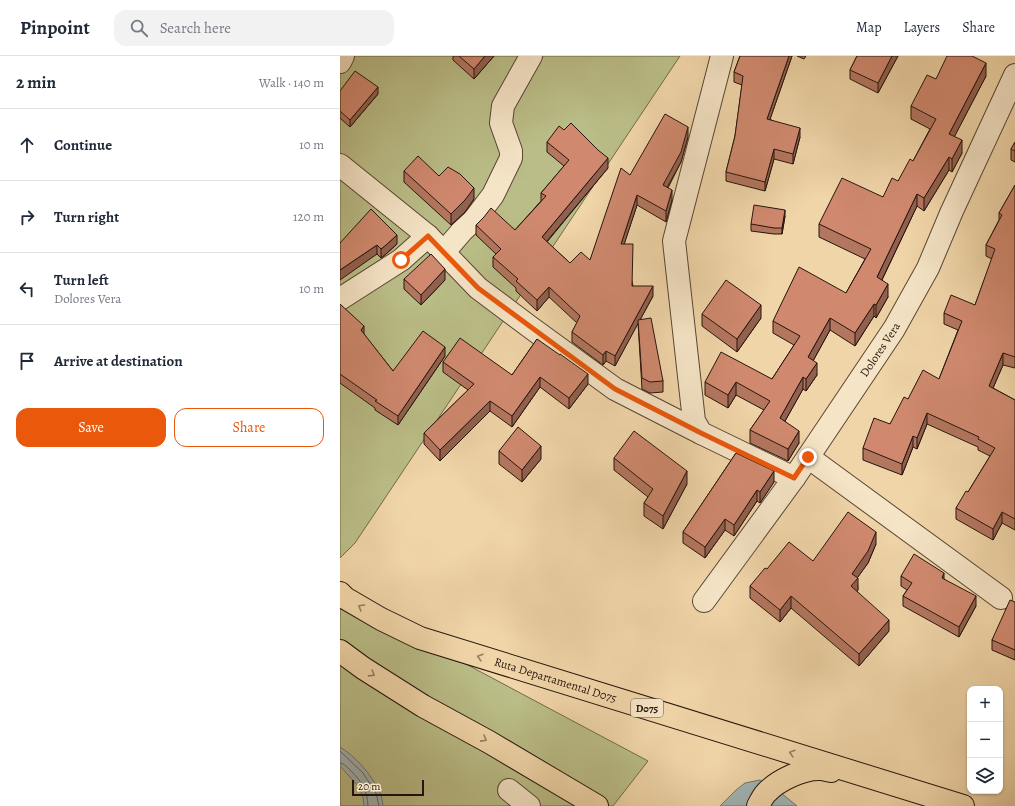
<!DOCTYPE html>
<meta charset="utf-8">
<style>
:root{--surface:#fff;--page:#f2f2f3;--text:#1f2937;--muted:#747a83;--line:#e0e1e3;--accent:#ea580c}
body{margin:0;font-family:Alegreya,serif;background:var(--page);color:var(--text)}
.controls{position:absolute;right:12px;bottom:12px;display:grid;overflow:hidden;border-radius:8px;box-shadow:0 1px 3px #0004}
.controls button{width:36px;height:36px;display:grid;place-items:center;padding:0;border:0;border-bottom:1px solid var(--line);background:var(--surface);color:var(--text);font:20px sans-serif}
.scale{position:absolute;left:12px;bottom:10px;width:72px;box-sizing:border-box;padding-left:4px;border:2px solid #26150d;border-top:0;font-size:11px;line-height:14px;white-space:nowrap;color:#26150d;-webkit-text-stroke:3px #f5e4c6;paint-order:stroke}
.stop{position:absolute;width:12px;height:12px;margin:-9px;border:3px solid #ea580c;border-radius:50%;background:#fff}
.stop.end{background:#ea580c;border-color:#fff;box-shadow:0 1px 4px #0008}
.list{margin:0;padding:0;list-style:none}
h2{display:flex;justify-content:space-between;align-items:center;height:52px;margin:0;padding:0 16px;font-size:17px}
h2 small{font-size:13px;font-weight:400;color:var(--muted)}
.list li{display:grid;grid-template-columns:26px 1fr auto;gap:12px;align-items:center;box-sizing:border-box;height:72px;padding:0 16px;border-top:1px solid var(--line)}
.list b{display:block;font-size:15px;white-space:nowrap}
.list p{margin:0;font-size:13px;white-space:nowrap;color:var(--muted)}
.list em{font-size:13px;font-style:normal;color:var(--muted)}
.actions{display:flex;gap:8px;padding:12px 16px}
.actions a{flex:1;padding:9px 0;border:1px solid var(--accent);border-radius:12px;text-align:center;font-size:14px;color:var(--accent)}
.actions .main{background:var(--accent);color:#fff}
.icon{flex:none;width:22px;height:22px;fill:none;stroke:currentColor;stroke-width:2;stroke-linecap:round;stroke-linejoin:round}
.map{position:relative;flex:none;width:675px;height:750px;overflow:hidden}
header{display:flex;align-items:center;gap:24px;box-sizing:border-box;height:56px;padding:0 20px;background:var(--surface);border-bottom:1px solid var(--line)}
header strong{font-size:19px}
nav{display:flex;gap:22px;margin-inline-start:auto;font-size:14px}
.search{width:280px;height:36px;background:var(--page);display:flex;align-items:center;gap:10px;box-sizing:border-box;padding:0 14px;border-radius:12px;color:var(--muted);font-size:15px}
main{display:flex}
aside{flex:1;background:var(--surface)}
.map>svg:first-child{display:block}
.green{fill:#babd87;stroke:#70694a}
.water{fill:#a1b5b5;stroke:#707572}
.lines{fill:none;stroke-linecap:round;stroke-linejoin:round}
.shore{stroke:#646561;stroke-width:1}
.minor-casing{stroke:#584534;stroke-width:24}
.tertiary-casing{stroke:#584534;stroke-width:24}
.trunk-casing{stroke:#26150d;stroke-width:24}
.minor{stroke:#f5e4c6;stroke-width:22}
.tertiary{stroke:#f5e4c6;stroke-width:22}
.trunk{stroke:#f0d5a8;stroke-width:22}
.wall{fill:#b3765f;stroke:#26150d}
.shaded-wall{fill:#92604e;stroke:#26150d}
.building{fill:#d0896f;stroke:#26150d}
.oneway{stroke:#957f62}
.route{stroke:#ea580c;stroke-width:5}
.labels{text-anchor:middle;stroke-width:3;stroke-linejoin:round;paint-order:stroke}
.shield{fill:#f5e4c6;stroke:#645344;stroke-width:1}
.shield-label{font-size:11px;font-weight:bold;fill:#26150d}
.street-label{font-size:12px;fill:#26150d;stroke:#f5e4c6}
</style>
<header>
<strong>Pinpoint</strong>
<div class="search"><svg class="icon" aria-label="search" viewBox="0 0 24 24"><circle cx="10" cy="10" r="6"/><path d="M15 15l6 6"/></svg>Search here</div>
<nav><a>Map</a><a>Layers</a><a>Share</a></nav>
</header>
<main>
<aside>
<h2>2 min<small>Walk · 140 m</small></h2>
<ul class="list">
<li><svg class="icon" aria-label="ahead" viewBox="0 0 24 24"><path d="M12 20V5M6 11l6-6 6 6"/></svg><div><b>Continue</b></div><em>10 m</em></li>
<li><svg class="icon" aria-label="right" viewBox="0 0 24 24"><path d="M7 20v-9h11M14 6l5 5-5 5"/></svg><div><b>Turn right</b></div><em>120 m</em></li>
<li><svg class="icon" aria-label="left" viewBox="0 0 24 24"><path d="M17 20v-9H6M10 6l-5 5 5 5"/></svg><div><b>Turn left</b><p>Dolores Vera</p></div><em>10 m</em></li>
<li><svg class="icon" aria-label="arrive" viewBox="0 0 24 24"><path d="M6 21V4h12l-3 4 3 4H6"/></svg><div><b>Arrive at destination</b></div></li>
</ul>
<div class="actions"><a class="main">Save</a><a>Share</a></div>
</aside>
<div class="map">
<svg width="675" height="750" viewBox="0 0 675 750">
<rect width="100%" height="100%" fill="#f0d5a8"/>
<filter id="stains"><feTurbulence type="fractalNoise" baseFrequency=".005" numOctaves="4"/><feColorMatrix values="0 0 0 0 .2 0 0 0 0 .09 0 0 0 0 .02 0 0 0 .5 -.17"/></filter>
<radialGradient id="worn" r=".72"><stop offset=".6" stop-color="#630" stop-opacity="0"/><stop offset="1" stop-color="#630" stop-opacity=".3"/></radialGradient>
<path class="green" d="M0 0H340L15 487 0 502Z
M0 541 308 705 273 750H0Z"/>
<path class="water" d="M0 691C16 701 31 718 39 735 42 739 42 745 43 750H24L23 741 19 731 0 710Z
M420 724 435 732 457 750H422L414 748 406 750H380L396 734 405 727Z"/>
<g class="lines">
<path class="shore" d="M0 695 23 717 36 737 39 750
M0 707C5 708 7 711 10 714 22 726 27 733 28 750"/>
<g class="minor-casing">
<g id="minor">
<path d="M382 0 334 185 354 365 361 377 454 422"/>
<path d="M0 6 3 0"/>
<path d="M0 109 88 180 138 232 190 271 275 333 361 377"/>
<path d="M104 196 122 175 134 164 153 139 171 102V95L161 67 163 50 191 0"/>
<path d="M0 243 61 204 88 180"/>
<path d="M468 401 661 542"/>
<path id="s1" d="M364 545 454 422 554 273 588 212 612 155 675 19"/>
</g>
</g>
<g class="tertiary-casing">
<path id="tertiary" d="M169 734 189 750"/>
</g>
<g class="trunk-casing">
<g id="trunk">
<path id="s2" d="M0 537 5 542 41 563 80 582 623 750"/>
<path d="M0 595 23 612 83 650 149 686 257 750"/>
<path d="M418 750C420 746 423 740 426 737 438 724 464 712 481 713 484 713 488 715 491 715"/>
</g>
</g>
<use href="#minor" class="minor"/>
<use href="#tertiary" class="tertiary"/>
<use href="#trunk" class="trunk"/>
</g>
<path class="wall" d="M113 0H154L134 23 113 4Z
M400 0H452L430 63 460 81 453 108 434 103 425 135 386 125V116L395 80 402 29 394 26V16Z
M457 0H466L464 3Z
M517 0H558L538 37 510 23V14Z
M646 20 614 81 622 97 612 116 609 114 584 155 577 150 542 224 548 241 536 262 534 260 515 290 490 274 473 305 477 319 466 335 463 333 445 365 459 387 448 405 410 387V374L424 354 396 339 388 352 365 339V326L432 323 454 289 433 277V265L506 237 525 203 479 181V168L543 141 558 125 573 105 590 73 571 63V50L596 23Z
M0 35 38 38 10 71 0 62Z
M348 81 341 106 328 132 332 144 326 166 297 149 284 188 293 230 313 240 300 264 323 325V336L310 337 302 333 298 267 275 310 266 305 263 309 232 286V276L237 267 209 241 197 255 176 235V232L153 211V201L156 198 136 179V169L175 174 201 145V137L224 110 207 96V86L268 112 207 186 230 207 250 204 290 119Z
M675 86V106L671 104V93Z
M64 115 99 120 134 143 125 156 111 169 64 126Z
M675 129V312L663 309 653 332 675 344V474L662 467 653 484 616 463V452L628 436 650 400 638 394V391L587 368 577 393 573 391 562 419 523 404V392L550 368 568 343 599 323 618 274 604 268V257L635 249 652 203 646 200V189L659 164V157Z
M445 160 442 178H434L411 175V168Z
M0 187 57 188 46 198 41 202 37 198Z
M64 223 105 224 81 249 64 233Z
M0 248 53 315 105 300 58 369 35 354V352L0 327Z
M362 258 421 262 397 296 362 270Z
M197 283 248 328 229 353 200 331 172 371 150 355 100 405 84 388V377L128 334 103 316V306L172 319Z
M159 395 201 403 182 426 159 408Z
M396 397 434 426 420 447 417 445 394 480 385 474 365 502 343 487V476Z
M274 402 347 428 323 473 304 460V447L308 441 274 414Z
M536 488 528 507 517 522 518 534 517 535 549 575 519 610 451 552 440 566 410 542V530L427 513 473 505Z
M561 520 604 523 636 550 619 581 563 550V540L567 534 561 530Z
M675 546V604L652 594V584Z"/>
<path class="shaded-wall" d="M145 0H154L134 23V13Z
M449 0H452L427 72V63Z
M552 0H558L538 37V27Z
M646 7V20L609 91V78Z
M38 31V38L10 71V64Z
M348 71V81L341 106 323 139V129Z
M460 72V81L453 108V98Z
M622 84V97L612 116V103Z
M434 93V103L425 135V126Z
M609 101V114L584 155V142Z
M268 102V112L202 191V181Z
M134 132V143L125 156 111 169V158Z
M332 134V144L326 166V155Z
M577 138V150L537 234V221Z
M297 139V149L281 198V188Z
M445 154V160L442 178V172Z
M57 179V188L46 198 41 202V193Z
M37 189V198L0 224V214Z
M105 213V224L81 249V239Z
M548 228V241L536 262V249Z
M313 230V240L275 310V300Z
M209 231V241L197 255V244Z
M534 248V260L515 290V277Z
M421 249V262L397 296V283Z
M490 262V274L468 314V301Z
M24 270V279L21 274Z
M105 291V300L58 369V360Z
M266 295V305L263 309V299Z
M663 297V309L649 341V330Z
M477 307V319L466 335V323Z
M248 318V328L229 353V342Z
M200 321V331L172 371V360Z
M463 321V333L440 374V362Z
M396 326V339L388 352V339Z
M150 345V355L100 405V394Z
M587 357V368L577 393V382Z
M459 375V387L448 405V393Z
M573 380V391L562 419V408Z
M201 390V403L182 426V414Z
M347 415V428L323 473V460Z
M434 415V426L420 447V436Z
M417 434V445L394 480V469Z
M662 456V467L653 484V473Z
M385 463V474L365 502V491Z
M536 476V488L528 507 515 525 518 522V534L511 542V530L512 518Z
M604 517V527L602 522Z
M451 540V552L440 566V554Z
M636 540V550L619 581V571Z
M549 564V575L519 610V598Z"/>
<path class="building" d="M119 0H145L134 13Z
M400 0H449L427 63 460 72 453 98 434 93 425 126 386 116 395 80 403 20 394 16Z
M517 0H552L538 27 510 14Z
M607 0H632L646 7 609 78 622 84 612 103 609 101 584 142 577 138 537 221 548 228 536 249 534 248 515 277 490 262 468 301 477 307 466 323 463 321 440 362 459 375 448 393 410 374 430 345 396 326 388 339 365 326 381 296 432 323 460 280 433 265 459 211 506 237 531 193 479 168 502 122 543 141 552 122 558 125 570 103 573 105 596 63 571 50 587 19 596 23Z
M15 15 38 31 10 64 0 55V35Z
M325 58 348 71 341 96 323 129 332 134 326 155 297 139 281 188H293L292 230H313L275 300 266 295 263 299 232 276 240 260 209 231 197 244 176 225 178 223 153 201 161 193 136 169 144 161 151 152 175 174 206 140 201 137 229 104 207 86 219 70 224 74 231 67 258 94 268 102 202 181 230 207 241 196 250 204 281 112 290 119Z
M675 86V95L671 93Z
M78 100 99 120 108 111 120 118 134 132 125 144 111 158 64 115Z
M675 129V301L663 297 649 330 675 344V463L662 456 653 473 616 452 626 435 628 436 655 392 638 383 639 381 587 357 577 382 573 380 562 408 523 392 534 362 550 368 564 341 568 343 583 314 599 323 622 265 604 257 611 239 635 249 655 193 646 189 662 159 659 157Z
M414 149 445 154 442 172H434L411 168Z
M31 153 57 179 46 189 41 193 37 189 0 214V187Z
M91 198 105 213 81 239 64 223Z
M386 224 421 249 397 283 362 258Z
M0 248 24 270 21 274 53 315 83 275 105 291 58 360 35 345 37 344 0 318Z
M311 262 323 325 310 326 302 322 298 264Z
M120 282 172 319 197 283 220 299V298L248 318 229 342 200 321 172 360 150 345 100 394 84 377 134 328 103 306Z
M178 371 201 390 182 414 159 395Z
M294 375 347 415 323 460 304 447 313 433 274 402Z
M396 397 434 415 420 436 417 434 394 469 385 463 365 491 343 476Z
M508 456 536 476 528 495 512 518 518 522 511 530 549 564 519 598 451 540 440 554 410 530 425 512 427 513 449 486 473 505Z
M574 498 604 517 602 522 636 540 619 571 563 540 572 527 561 520Z
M670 544 675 546V594L652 584Z"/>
<defs><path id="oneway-chevron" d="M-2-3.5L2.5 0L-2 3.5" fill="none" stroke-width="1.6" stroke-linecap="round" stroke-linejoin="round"/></defs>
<g class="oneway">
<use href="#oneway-chevron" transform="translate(21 551) rotate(-149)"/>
<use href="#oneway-chevron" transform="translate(140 601) rotate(-163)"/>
<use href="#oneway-chevron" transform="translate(32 618) rotate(32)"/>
<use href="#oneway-chevron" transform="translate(144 683) rotate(29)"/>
<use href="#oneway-chevron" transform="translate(452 697) rotate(-163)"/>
</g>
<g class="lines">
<path class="route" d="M61 204 88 180 138 232 275 333 361 377 454 422 468 401"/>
</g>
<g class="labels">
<rect class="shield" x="291" y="643" width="32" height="18" rx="3"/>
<g class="shield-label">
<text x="307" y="656">D075</text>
</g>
<g class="street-label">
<text dy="4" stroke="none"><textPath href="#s1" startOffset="307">Dolores Vera</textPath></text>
<text dy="4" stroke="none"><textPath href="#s2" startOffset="234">Ruta Departamental D075</textPath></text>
</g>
</g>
<rect width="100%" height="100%" filter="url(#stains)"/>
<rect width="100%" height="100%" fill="url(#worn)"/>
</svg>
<div class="controls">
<button>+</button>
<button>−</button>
<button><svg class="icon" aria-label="layers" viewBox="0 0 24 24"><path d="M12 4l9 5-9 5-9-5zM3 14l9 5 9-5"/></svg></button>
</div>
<div class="scale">20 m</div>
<div class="stop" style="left:61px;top:204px"></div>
<div class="stop end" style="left:468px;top:401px"></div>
</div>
</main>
